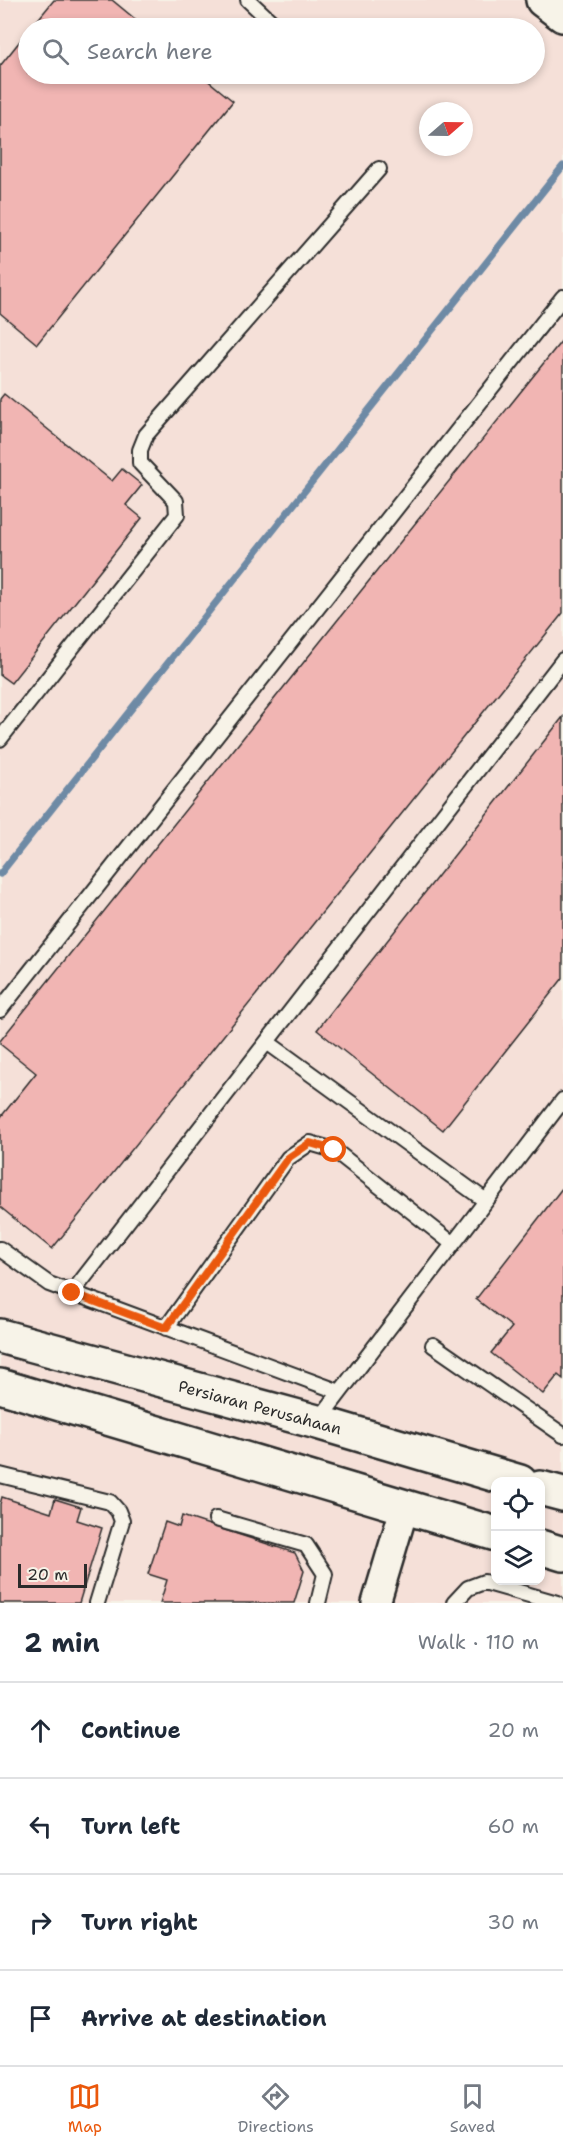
<!DOCTYPE html>
<meta charset="utf-8">
<style>
:root{--surface:#fff;--page:#f2f2f3;--text:#1f2937;--muted:#747a83;--line:#e0e1e3;--accent:#ea580c}
body{margin:0;font-family:"Shantell Sans",sans-serif;background:var(--page);color:var(--text)}
.controls{position:absolute;right:18px;bottom:18px;display:grid;overflow:hidden;border-radius:12px;box-shadow:0 3px 9px #0003}
.controls button{width:54px;height:54px;display:grid;place-items:center;padding:0;border:0;border-bottom:2px solid var(--line);background:var(--surface);color:var(--text);font:30px sans-serif}
.compass{position:absolute;left:419px;top:102px;width:54px;height:54px;border-radius:50%;background:var(--surface);box-shadow:0 3px 9px #0003;rotate:70deg}
.scale{position:absolute;left:18px;bottom:15px;width:69px;box-sizing:border-box;padding-left:6px;border:3px solid #2b2b2b;border-top:0;font-size:16px;line-height:21px;white-space:nowrap;color:#2b2b2b;-webkit-text-stroke:4px #f7f3e8;paint-order:stroke}
.stop{position:absolute;width:18px;height:18px;margin:-14px;border:4px solid #ea580c;border-radius:50%;background:#fff}
.stop.end{background:#ea580c;border-color:#fff;box-shadow:0 2px 6px #0008}
.list{margin:0;padding:0;list-style:none}
h2{display:flex;justify-content:space-between;align-items:center;height:78px;margin:0;padding:0 24px;font-size:26px}
h2 small{font-size:20px;font-weight:400;color:var(--muted)}
.list li{display:grid;grid-template-columns:39px 1fr auto;gap:18px;align-items:center;box-sizing:border-box;height:96px;padding:0 24px;border-top:2px solid var(--line)}
.list b{display:block;font-size:22px;white-space:nowrap}
.list em{font-size:20px;font-style:normal;color:var(--muted)}
.icon{flex:none;width:33px;height:33px;fill:none;stroke:currentColor;stroke-width:2;stroke-linecap:round;stroke-linejoin:round}
.map{position:relative;flex:none;width:563px;height:1603px;overflow:hidden}
.search{position:absolute;background:var(--surface);box-shadow:0 3px 9px #0003;left:18px;right:18px;top:18px;height:66px;display:flex;align-items:center;gap:15px;box-sizing:border-box;padding:0 21px;border-radius:33px;color:var(--muted);font-size:22px}
.sheet{height:462px;background:var(--surface)}
nav{display:flex;justify-content:space-around;align-items:center;box-sizing:border-box;height:84px;border-top:2px solid var(--line);background:var(--surface);font-size:16px;color:var(--muted)}
nav a{display:grid;justify-items:center;gap:3px}
nav .on{color:var(--accent)}
.map>svg:first-child{display:block}
.built{fill:#f5e0d8;fill-rule:evenodd}
.lines{fill:none;stroke-linecap:round;stroke-linejoin:round}
.stream{stroke:#6e8aa5;stroke-width:7}
.building{fill:#f1b5b3;stroke:#2b2b2b;stroke-width:1.5}
.lane-casing{stroke:#2b2b2b;stroke-width:18}
.street-casing{stroke:#2b2b2b;stroke-width:32}
.secondary-casing{stroke:#2b2b2b;stroke-width:38}
.primary-casing{stroke:#2b2b2b;stroke-width:38}
.lane{stroke:#f7f3e8;stroke-width:14}
.street{stroke:#f7f3e8;stroke-width:27}
.secondary{stroke:#f7f3e8;stroke-width:33}
.primary{stroke:#f7f3e8;stroke-width:33}
.route{stroke:#ea580c;stroke-width:8}
.labels{text-anchor:middle;stroke-width:4.5;stroke-linejoin:round;paint-order:stroke}
.street-label{font-size:16px;fill:#2b2b2b;stroke:#f7f3e8}
</style>
<div class="map">
<svg width="563" height="1603" viewBox="0 0 563 1603">
<rect width="100%" height="100%" fill="#f7f3e8"/>
<filter id="ink" filterUnits="userSpaceOnUse"><feTurbulence type="fractalNoise" baseFrequency=".0167" numOctaves="2"/><feDisplacementMap in="SourceGraphic" scale="12" xChannelSelector="R" yChannelSelector="G"/><feConvolveMatrix kernelMatrix="1 2 1 2 8 2 1 2 1" color-interpolation-filters="sRGB"/></filter>
<g filter="url(#ink)">
<path class="built" d="M0 0H563V1603H0ZM28 28H534V74H28ZM428 111H464V147H428ZM496 1482H540V1580H496Z"/>
<g class="lines">
<path class="stream" d="M0 874 563 166"/>
</g>
<path class="building" d="M54 0H112L146 28H31Z
M28 31V74H200L233 101 37 344 0 313V66Z
M563 339V613L52 1249 0 1207V1118L36 1073 0 1044V1041Z
M4 394 112 481 122 469 142 485 126 505 142 518 11 683 0 675V399Z
M563 717V978L443 1130 317 1030Z
M563 1187V1379L558 1375 543 1394 491 1353 512 1327 476 1299Z
M2 1497 51 1513 55 1499 81 1507 77 1520 102 1528 79 1603H0V1504Z
M182 1516 295 1553 304 1571 294 1603H160L167 1580 148 1574 165 1522 179 1527Z"/>
<g class="lines">
<g class="lane-casing">
<path id="lane" d="M248 0 277 27
M0 739 177 515 176 501 140 463V450L146 435 379 169
M0 1010 563 297
M267 1042 486 1201
M0 1249 49 1284 340 1392
M72 1293 563 660
M166 1328 288 1158 310 1143 334 1150 453 1244
M433 1345 563 1435
M318 1421 563 1100
M0 1475 110 1502 118 1511 122 1521 97 1603
M216 1519 306 1545 325 1574 318 1603
M454 1603 468 1588 484 1582 557 1603"/>
</g>
<g class="street-casing">
<path id="street" d="M376 1603 405 1506"/>
</g>
<g class="secondary-casing">
<path id="secondary" d="M0 1336 317 1422 520 1482
M0 1386 496 1534
M540 1488 563 1494
M540 1547 563 1554"/>
</g>
<g class="primary-casing">
<path id="primary" d="M543 0 563 15"/>
</g>
<use href="#lane" class="lane"/>
<use href="#street" class="street"/>
<use href="#secondary" class="secondary"/>
<use href="#primary" class="primary"/>
</g>
</g>
<g class="lines" filter="url(#ink)">
<path class="route" d="M72 1293 166 1328 288 1158 310 1143 334 1150"/>
</g>
<g class="labels">
<g class="street-label">
<text transform="translate(260 1407) rotate(15)" y="6">Persiaran Perusahaan</text>
</g>
</g>
</svg>
<div class="controls">
<button><svg class="icon" aria-label="locate" viewBox="0 0 24 24"><circle cx="12" cy="12" r="6"/><path d="M12 2v4M12 18v4M2 12h4M18 12h4"/></svg></button>
<button><svg class="icon" aria-label="layers" viewBox="0 0 24 24"><path d="M12 4l9 5-9 5-9-5zM3 14l9 5 9-5"/></svg></button>
</div>
<svg class="compass" viewBox="-18 -18 36 36"><path d="M0-13l5 13h-10z" fill="#e53935"/><path d="M0 13l5-13h-10z" fill="#747a83"/></svg>
<div class="scale">20 m</div>
<div class="stop" style="left:334px;top:1150px"></div>
<div class="stop end" style="left:72px;top:1293px"></div>
<div class="search"><svg class="icon" aria-label="search" viewBox="0 0 24 24"><circle cx="10" cy="10" r="6"/><path d="M15 15l6 6"/></svg>Search here</div>
</div>
<section class="sheet">
<h2>2 min<small>Walk · 110 m</small></h2>
<ul class="list">
<li><svg class="icon" aria-label="ahead" viewBox="0 0 24 24"><path d="M12 20V5M6 11l6-6 6 6"/></svg><div><b>Continue</b></div><em>20 m</em></li>
<li><svg class="icon" aria-label="left" viewBox="0 0 24 24"><path d="M17 20v-9H6M10 6l-5 5 5 5"/></svg><div><b>Turn left</b></div><em>60 m</em></li>
<li><svg class="icon" aria-label="right" viewBox="0 0 24 24"><path d="M7 20v-9h11M14 6l5 5-5 5"/></svg><div><b>Turn right</b></div><em>30 m</em></li>
<li><svg class="icon" aria-label="arrive" viewBox="0 0 24 24"><path d="M6 21V4h12l-3 4 3 4H6"/></svg><div><b>Arrive at destination</b></div></li>
</ul>
</section>
<nav>
<a class="on"><svg class="icon" aria-label="map" viewBox="0 0 24 24"><path d="M3 6l6-2 6 2 6-2v14l-6 2-6-2-6 2zM9 4v14M15 6v14"/></svg>Map</a>
<a><svg class="icon" aria-label="directions" viewBox="0 0 24 24"><path d="M12 3l9 9-9 9-9-9zM9 14v-3h6M13 9l2 2-2 2"/></svg>Directions</a>
<a><svg class="icon" aria-label="saved" viewBox="0 0 24 24"><path d="M7 4h10v16l-5-4-5 4z"/></svg>Saved</a>
</nav>
